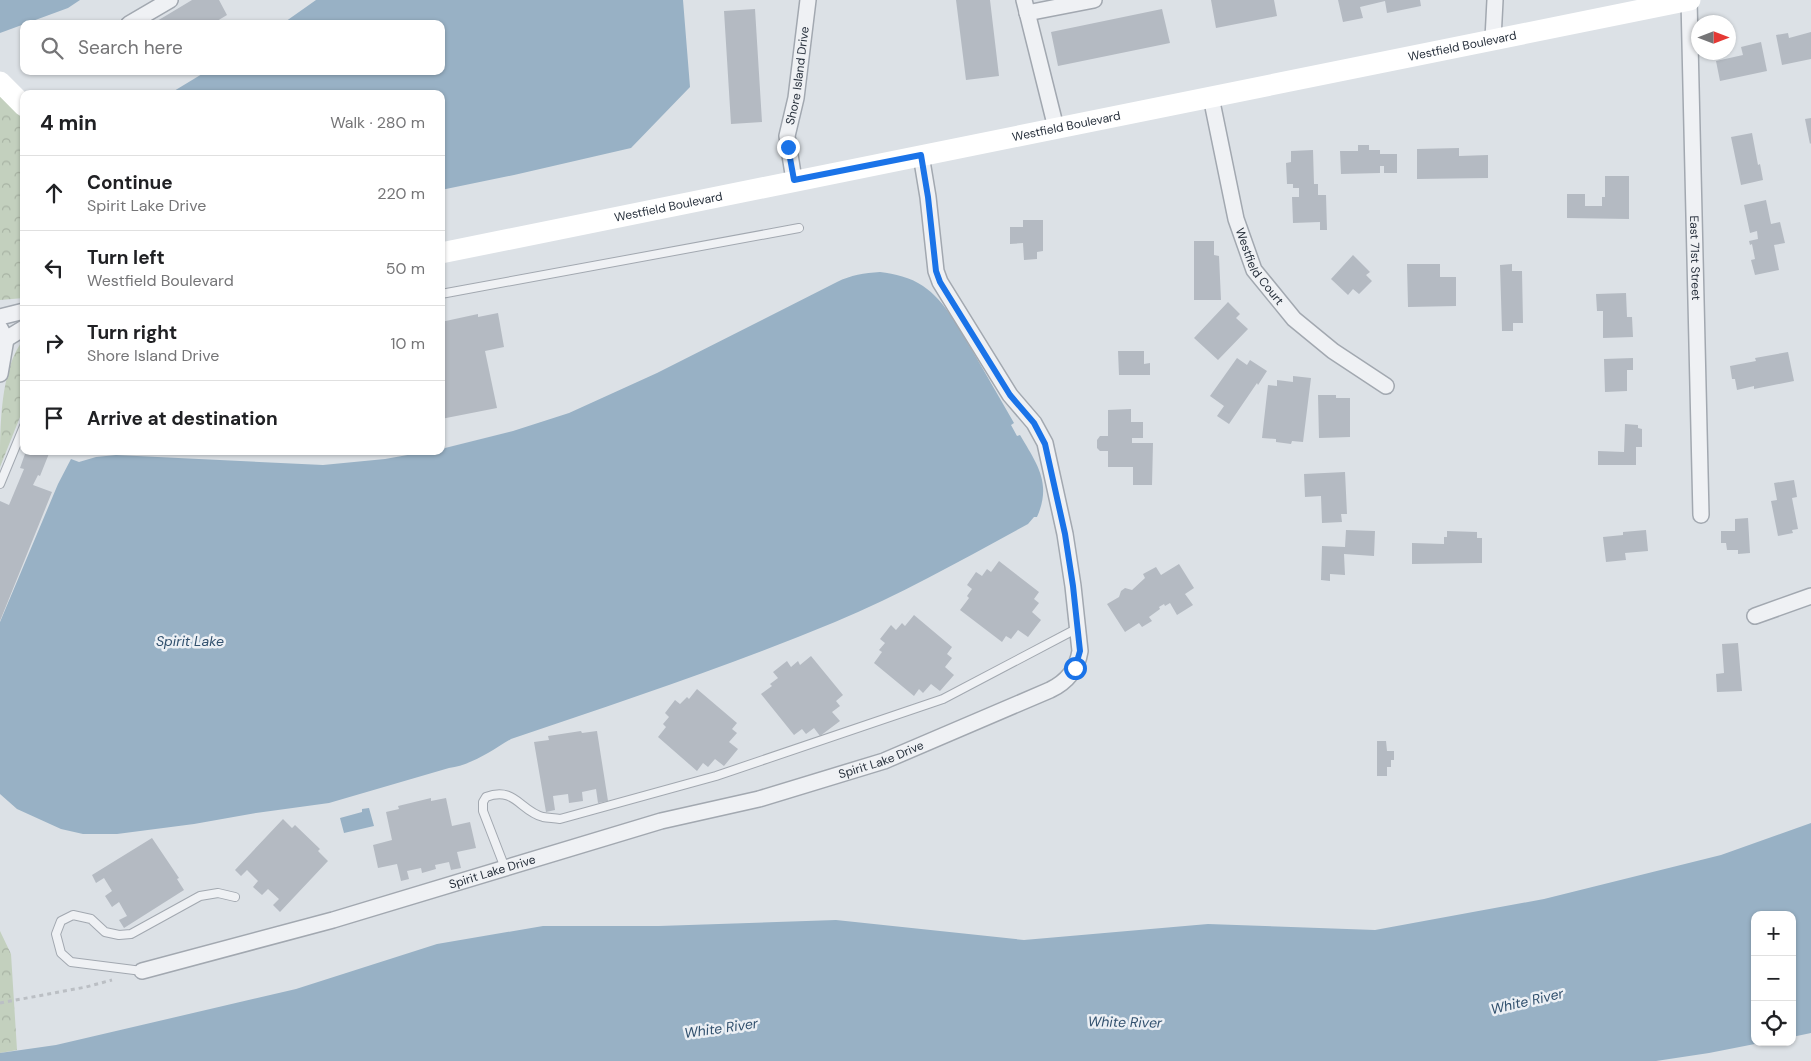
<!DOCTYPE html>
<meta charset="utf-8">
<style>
:root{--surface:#fff;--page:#f2f2f2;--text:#202124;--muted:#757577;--line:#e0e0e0}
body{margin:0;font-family:"DM Sans",sans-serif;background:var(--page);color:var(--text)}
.controls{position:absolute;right:15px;bottom:15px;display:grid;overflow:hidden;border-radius:10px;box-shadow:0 1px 4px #0004}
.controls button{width:45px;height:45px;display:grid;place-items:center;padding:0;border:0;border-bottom:1px solid var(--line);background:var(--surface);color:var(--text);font:25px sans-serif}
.compass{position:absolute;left:1691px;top:15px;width:45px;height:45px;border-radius:50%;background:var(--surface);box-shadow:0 1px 4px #0004;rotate:90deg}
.stop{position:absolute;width:15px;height:15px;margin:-11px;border:4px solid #1a73e8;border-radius:50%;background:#fff}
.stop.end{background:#1a73e8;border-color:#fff;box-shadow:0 1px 5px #0008}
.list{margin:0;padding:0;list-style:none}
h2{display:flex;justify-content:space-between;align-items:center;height:65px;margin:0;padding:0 20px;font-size:21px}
h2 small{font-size:16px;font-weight:400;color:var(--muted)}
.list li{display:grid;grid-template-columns:32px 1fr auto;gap:15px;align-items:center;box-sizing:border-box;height:75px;padding:0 20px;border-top:1px solid var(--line)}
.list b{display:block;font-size:19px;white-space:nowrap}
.list p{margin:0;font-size:16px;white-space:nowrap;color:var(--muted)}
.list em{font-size:16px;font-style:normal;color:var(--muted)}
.icon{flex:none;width:28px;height:28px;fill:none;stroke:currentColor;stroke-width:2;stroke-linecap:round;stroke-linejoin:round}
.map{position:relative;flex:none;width:1811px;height:1061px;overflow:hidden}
.search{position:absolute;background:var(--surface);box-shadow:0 1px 4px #0004;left:20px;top:20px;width:425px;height:55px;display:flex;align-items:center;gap:12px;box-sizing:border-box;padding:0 18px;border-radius:10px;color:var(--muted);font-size:19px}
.panel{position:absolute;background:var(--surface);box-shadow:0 1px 4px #0004;left:20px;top:90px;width:425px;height:365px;border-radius:10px}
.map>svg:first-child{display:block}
.forest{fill:url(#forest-crowns)}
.water{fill:#98b1c5}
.building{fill:#b4bac2}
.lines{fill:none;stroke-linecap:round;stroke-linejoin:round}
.lane-casing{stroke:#a2a8b0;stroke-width:10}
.street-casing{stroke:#a2a8b0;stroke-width:18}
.path{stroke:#bbbfc4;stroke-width:3;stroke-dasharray:4 4;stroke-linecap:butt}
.lane{stroke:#eff1f4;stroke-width:8}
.street{stroke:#eff1f4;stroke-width:15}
.secondary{stroke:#fff;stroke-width:21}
.route{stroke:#1a73e8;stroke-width:6}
.labels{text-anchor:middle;stroke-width:5;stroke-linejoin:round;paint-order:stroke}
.street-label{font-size:12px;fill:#27303c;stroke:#ebeff4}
.water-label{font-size:14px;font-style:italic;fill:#32516e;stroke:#ebeff4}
</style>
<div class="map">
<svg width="1811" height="1061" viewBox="0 0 1811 1061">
<defs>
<pattern id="forest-crowns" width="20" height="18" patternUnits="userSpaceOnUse" patternTransform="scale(1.25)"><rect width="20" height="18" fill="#c3d0be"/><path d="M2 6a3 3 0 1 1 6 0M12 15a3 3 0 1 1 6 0" fill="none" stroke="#a8b3a4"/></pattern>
</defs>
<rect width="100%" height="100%" fill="#dce1e6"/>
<path class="forest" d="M0 93 24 116V298L0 300Z
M24 339V407L0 467C0 428 0 368 24 339Z
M0 931 11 954 17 1050 0 1053Z"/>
<path class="water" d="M0 0H80L68 8 0 33Z
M316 0H683L690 87 631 148 514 175 441 190V94H169L207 71H441V24H282Z
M880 272C895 274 910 277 923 286 945 301 958 327 972 350 986 374 1000 399 1014 423L1011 425 1017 436 1020 435C1037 464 1052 483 1037 517H1034L1028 524C965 558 902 594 835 622 729 666 620 702 511 739 491 751 472 765 449 768L329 803 256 813 194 824 117 834H83L61 829 17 809 0 794V622L58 484 71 459 79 462 96 457 116 455 323 465 385 459 430 451H441V449L513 431 569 413 657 373 837 282C851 275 864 273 880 272Z
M369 808 374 826 344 833 340 818 362 812V809Z
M1811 823V1033L1792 1037V915H1755V1042H1765L1709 1053 1656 1061H0V1053L56 1045 296 989 437 944 543 926H659L836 920 1024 940 1208 924 1375 930 1544 899 1721 855Z"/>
<path class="building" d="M192 0H219L227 15 212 24H152Z
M956 0H990L999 76 966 80Z
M1211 0H1274L1277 16 1216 28Z
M1338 0H1420L1421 6 1387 13 1385 1 1360 7 1363 18 1343 22Z
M755 9 762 122 731 124 724 11Z
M1162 9 1170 43 1058 66 1051 32Z
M1811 32V59L1782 65 1776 35 1788 33 1789 38Z
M1761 42 1767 71 1720 81 1716 61 1743 55 1741 47Z
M1811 118V143L1810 144 1805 119Z
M1752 133 1758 165 1760 164 1763 180 1741 185 1731 137Z
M1358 145H1369V150H1380V154H1397V173H1384V166H1380V173L1341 174 1340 151H1358Z
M1459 148V156L1488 155V178L1417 179V149Z
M1313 150 1314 184H1318V195H1326L1327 230H1320V222L1293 223 1292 197H1299V188H1293V184H1287L1286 163 1291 162V151Z
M1605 176H1629V219L1567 218V194H1585V206H1602V197H1605Z
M1766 200 1771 224 1780 222 1785 243 1774 245 1779 270 1755 275 1751 260 1755 259 1752 244 1750 245 1749 241 1758 239 1757 231 1750 233 1744 205Z
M1023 220H1043V251L1037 252V259L1024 260 1023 243 1010 244V227H1023Z
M1194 241H1214V255L1219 256 1221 300H1194Z
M1353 255 1370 272 1366 275 1372 281 1359 294 1353 289 1348 295 1331 279Z
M1407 264H1440V277H1456V306L1408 307Z
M1512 264V271H1522L1523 323H1513V331H1502L1500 265Z
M1626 293 1627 317H1632L1633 337 1603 338V311H1597L1596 294Z
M1228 302 1240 314 1236 318 1248 329 1218 360 1194 338Z
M498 313 504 347 485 351 497 408 441 419V322L478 314V317Z
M1118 351H1144V364L1150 363V375H1119Z
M1788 352 1794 381 1754 389V386L1737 390 1735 379H1732L1730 366 1756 361 1755 358Z
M1237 358 1247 365 1250 360 1267 371 1258 385 1257 383 1229 424 1217 416 1224 406 1210 396Z
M1633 358V370H1627V391L1605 392 1604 359Z
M1293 376 1311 378 1303 442 1292 441 1291 444 1276 442V439L1262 438 1268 385 1277 386V380L1293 382Z
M1318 395H1336V398H1350V437L1319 438Z
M1131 409V422H1143V438H1132V443H1153L1152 485H1133V467H1108V451H1100L1097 448V440L1100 436H1108V410Z
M1625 424 1638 425V428L1642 429V447H1636V465H1598V451L1624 452Z
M26 451H50L40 476 38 475 33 485 52 492 0 621V501L9 505 24 469 20 468Z
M1345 472 1347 514H1341L1342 522 1322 523 1321 496 1305 497 1304 474Z
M1794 480 1797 497 1792 498 1798 529 1792 530 1793 533 1778 536 1771 501 1777 500 1774 483Z
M1748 518 1750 553 1738 554V550H1727L1726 543H1721V531H1735V519Z
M1346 530 1375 531 1374 556 1344 554 1345 575 1330 574V581L1321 580 1322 546 1345 547Z
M1646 530 1648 551 1625 553 1626 560 1606 562 1603 537 1623 535V532Z
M1447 531 1477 532V538H1482V563L1412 564V543L1444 544V537H1447Z
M999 561 1039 592 1034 599 1039 603 1032 612 1041 620 1028 637 1018 630 1011 639 1006 636 1002 642 960 610 969 598 967 596 972 589 967 585 976 572 982 576 987 569 991 572Z
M1179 564 1194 588 1185 594 1193 605 1177 615 1170 603 1165 606 1164 604 1159 607 1160 609 1149 617 1152 621 1142 627 1139 623 1125 632 1107 604 1119 597 1121 591 1125 588 1132 590 1145 578 1143 574 1156 567 1161 575Z
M914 615 952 647 947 654 952 658 945 667 954 675 940 691 931 684 923 693 919 689 914 696 874 663 882 652 879 650 885 643 880 639 891 625 896 630 902 623 905 626Z
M1738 643 1742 691 1717 692 1716 674 1724 673 1722 644Z
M811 656 843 695 836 701 840 706 832 712 840 721 820 736 814 728 806 734 802 729 794 735 761 694 772 686 770 684 778 678 773 672 787 661 791 667 798 661 800 665Z
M697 689 737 723 732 729 737 733 729 742 738 749 724 766 715 759 708 767 703 763 697 771 658 737 666 727 663 724 669 717 665 713 675 700 680 704 687 697 689 699Z
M581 731 582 733 597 731 608 801 598 803 596 789 582 792 583 801 569 803 568 794 553 796 555 810 546 812 534 742 549 740 548 736Z
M1377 741H1386L1387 751H1394V760H1391V767H1387V776H1377Z
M431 798V801L446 798 452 826 470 822 476 848 457 852 461 868 451 870 449 862 435 865 436 869 422 873 421 868 407 871 409 879 401 881 397 864 378 868 373 845 392 840 386 812 399 809 398 806Z
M283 819 292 828 295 825 320 849 318 851 328 861 280 912 273 905 279 899 268 889 262 895 253 887 258 881 247 870 241 876 235 870Z
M152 838 179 878 177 879 184 890 124 928 119 920 127 916 119 902 112 907 105 896 112 891 104 878 96 883 92 875Z"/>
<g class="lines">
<g class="lane-casing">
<path id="lane" d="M441 294 799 228
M0 484 24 426
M505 868 483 811V802L486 797C515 786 520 811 543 817 548 818 554 818 560 819L716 776 943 699 1078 628
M142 971 71 962 61 953 56 934 61 921 73 915 91 919 105 932 119 935 131 934 200 896 218 893 235 897"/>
</g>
<g class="street-casing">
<g id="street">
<path d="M1024 0 1056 128"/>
<path id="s1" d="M1689 0 1701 515"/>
<path d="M1027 13 1094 0"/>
<path d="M129 24 170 0"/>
<path d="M1493 39 1495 0"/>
<path id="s2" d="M1211 97 1236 219 1254 270 1294 319 1333 351 1386 386"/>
<path id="s3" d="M794 180 787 136 796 98 808 0"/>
<path d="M0 317 24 311"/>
<path d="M0 328 6 339 0 374"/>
<path d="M6 339 24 328"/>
<path d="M1755 616 1811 596"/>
<path id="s4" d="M142 971 333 920 661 821 759 799 884 761 1050 690C1067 682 1077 670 1080 651L1073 586 1065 534 1045 443 1034 423 1010 395 940 282 936 271 928 197 921 155"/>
</g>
</g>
<path class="path" d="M0 1003 86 987 112 980"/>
<use href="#lane" class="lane"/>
<use href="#street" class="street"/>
<g class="secondary">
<path d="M0 82 24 106"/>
<path id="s5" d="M441 253 1690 0"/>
</g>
</g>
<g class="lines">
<path class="route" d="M788 147 794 180 921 155 928 197 936 271 940 282 1010 395 1034 423 1045 444 1065 534 1073 586 1080 651 1075 668"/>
</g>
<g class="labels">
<g class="street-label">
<text dy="4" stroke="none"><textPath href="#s5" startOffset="1042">Westfield Boulevard</textPath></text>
<text dy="4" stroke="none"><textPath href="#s3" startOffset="106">Shore Island Drive</textPath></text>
<text dy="4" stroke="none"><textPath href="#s5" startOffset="638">Westfield Boulevard</textPath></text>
<text dy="4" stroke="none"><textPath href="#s5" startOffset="232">Westfield Boulevard</textPath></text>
<text dy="4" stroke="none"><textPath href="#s1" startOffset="258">East 71st Street</textPath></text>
<text dy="4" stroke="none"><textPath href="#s2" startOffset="178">Westfield Court</textPath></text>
<text dy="4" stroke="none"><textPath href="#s4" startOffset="769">Spirit Lake Drive</textPath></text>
<text dy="4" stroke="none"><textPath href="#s4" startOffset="364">Spirit Lake Drive</textPath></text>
</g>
<g class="water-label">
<text x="190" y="646">Spirit Lake</text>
<text transform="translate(1527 1001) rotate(-13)" y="5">White River</text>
<text transform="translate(1125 1022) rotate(1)" y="5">White River</text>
<text transform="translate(721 1028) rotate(-8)" y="5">White River</text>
</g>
</g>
</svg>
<div class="controls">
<button>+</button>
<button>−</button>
<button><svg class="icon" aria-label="locate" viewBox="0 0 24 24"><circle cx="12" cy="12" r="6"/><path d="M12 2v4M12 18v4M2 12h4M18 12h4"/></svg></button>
</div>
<svg class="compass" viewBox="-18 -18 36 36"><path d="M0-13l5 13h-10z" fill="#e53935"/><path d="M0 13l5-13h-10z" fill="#757577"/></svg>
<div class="stop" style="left:1075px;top:668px"></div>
<div class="stop end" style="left:788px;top:147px"></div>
<div class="search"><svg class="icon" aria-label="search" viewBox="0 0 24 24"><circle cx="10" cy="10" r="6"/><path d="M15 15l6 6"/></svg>Search here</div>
<section class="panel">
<h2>4 min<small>Walk · 280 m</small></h2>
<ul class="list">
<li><svg class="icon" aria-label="ahead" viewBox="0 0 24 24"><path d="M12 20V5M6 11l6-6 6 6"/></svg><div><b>Continue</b><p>Spirit Lake Drive</p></div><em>220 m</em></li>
<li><svg class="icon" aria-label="left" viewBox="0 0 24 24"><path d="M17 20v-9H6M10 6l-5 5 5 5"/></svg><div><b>Turn left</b><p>Westfield Boulevard</p></div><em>50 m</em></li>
<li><svg class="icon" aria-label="right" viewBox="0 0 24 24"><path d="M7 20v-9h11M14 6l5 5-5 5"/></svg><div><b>Turn right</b><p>Shore Island Drive</p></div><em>10 m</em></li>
<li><svg class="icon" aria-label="arrive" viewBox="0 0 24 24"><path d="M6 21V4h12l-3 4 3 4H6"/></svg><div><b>Arrive at destination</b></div></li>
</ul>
</section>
</div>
